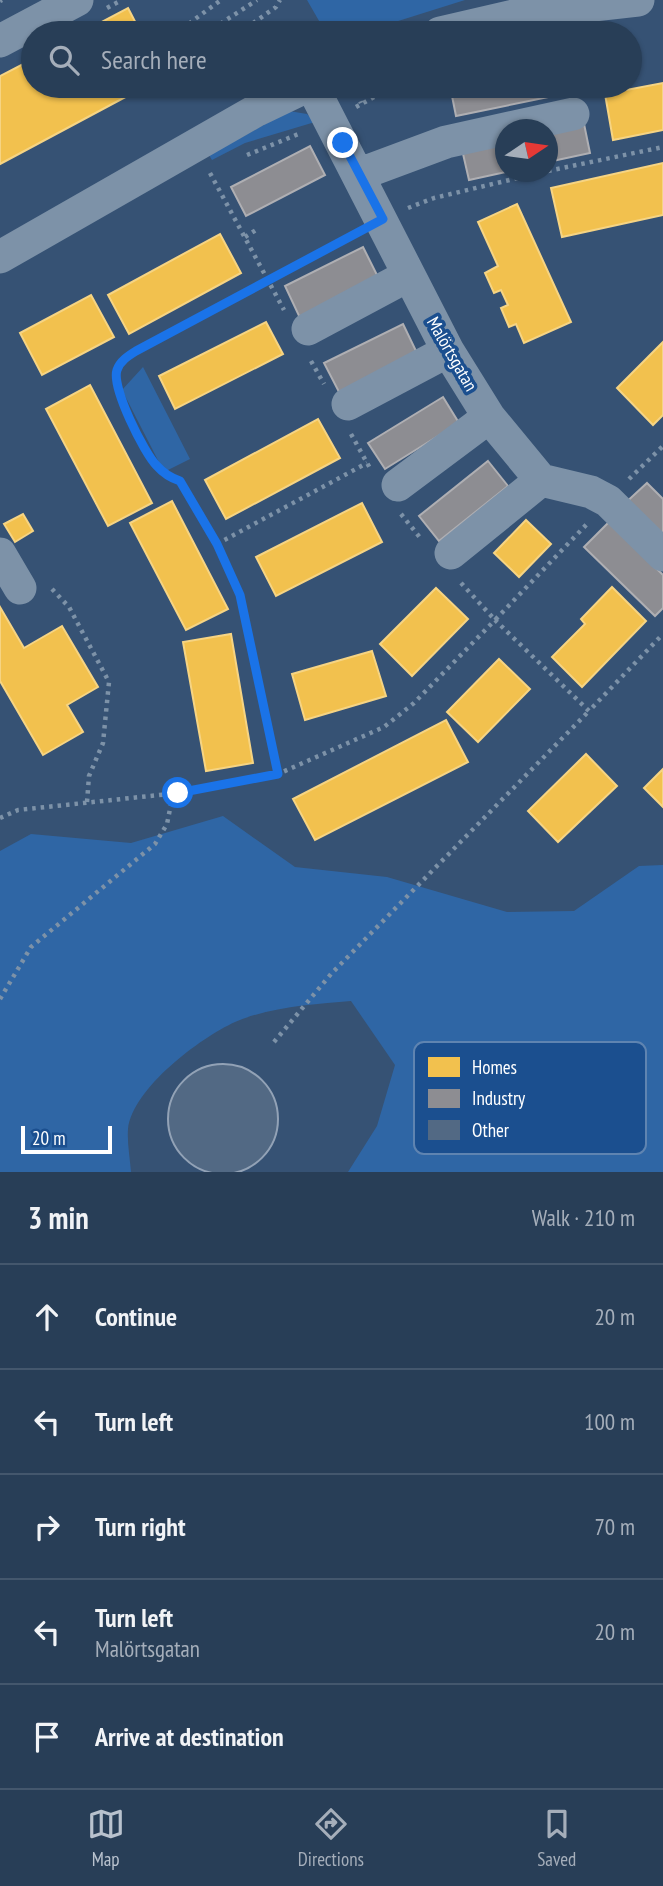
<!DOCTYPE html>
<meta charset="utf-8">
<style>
:root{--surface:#283e57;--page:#30455d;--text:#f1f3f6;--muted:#a5aeba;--line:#44576d;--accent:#b9c2ce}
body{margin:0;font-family:"PT Sans Narrow",sans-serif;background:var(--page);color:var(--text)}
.compass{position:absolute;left:495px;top:119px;width:63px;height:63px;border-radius:50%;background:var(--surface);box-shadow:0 2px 5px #0004;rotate:77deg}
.scale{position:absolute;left:21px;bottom:18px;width:91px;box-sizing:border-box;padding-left:7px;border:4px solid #fff;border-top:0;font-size:19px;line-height:24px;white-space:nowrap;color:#fff;-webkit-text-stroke:5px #1b4f8f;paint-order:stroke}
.stop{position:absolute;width:21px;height:21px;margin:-16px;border:5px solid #1a73e8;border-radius:50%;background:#fff}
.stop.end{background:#1a73e8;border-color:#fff;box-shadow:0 2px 7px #0008}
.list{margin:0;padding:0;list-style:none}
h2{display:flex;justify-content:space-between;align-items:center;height:91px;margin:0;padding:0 28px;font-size:30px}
h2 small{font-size:23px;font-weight:400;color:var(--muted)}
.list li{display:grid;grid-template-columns:46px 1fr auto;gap:21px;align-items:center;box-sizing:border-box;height:105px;padding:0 28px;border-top:2px solid var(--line)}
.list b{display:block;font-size:26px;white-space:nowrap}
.list p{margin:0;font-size:23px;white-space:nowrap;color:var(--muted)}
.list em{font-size:23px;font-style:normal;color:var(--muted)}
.icon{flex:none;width:38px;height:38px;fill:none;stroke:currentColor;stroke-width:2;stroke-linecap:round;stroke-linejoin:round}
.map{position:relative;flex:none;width:663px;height:1172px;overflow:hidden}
.search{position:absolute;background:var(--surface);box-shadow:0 2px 5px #0004;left:21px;right:21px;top:21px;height:77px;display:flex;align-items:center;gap:18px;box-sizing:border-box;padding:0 24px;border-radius:38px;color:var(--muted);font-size:26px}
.sheet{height:616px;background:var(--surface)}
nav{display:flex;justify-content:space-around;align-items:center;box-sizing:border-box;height:98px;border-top:2px solid var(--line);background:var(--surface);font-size:19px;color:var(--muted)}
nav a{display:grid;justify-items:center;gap:4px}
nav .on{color:var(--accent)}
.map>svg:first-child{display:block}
.green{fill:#2f66a5}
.homes{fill:#f2c14e;stroke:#f6d483;stroke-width:2}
.industry{fill:#8d8d92;stroke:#afafb3;stroke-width:2}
.building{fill:#526984;stroke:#92a2b6;stroke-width:2}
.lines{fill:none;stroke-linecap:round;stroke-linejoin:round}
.path{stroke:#7d92a8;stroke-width:4.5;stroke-dasharray:3.5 5;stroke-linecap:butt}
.minor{stroke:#7d92a8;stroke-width:33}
.route{stroke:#1a73e8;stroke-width:9}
.labels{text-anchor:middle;stroke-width:7;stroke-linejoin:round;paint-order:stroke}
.street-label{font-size:18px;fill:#fff;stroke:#1b4f8f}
.key{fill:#1b4f8f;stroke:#5f84b1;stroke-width:2}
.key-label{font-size:19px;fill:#fff}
</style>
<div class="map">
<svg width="663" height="1172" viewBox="0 0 663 1172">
<rect width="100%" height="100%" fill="#365274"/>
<path class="green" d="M307 0H465L360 33H326Z
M289 111 307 114 315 122 245 143 212 160 209 155Z
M143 367 190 459 164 472 122 390Z
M223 816 295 867 387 877 507 912 574 911 639 866 663 865V1172H348L377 1126 395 1065 351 1001C314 1004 270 1007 235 1022 200 1038 133 1088 128 1129 127 1143 130 1158 131 1172H0V851L31 834 131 843Z"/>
<path class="homes" d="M128 8 141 33H81Z
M33 59V86H146L0 164V76Z
M663 83V130L613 140 605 94Z
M663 163V215L562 237 551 188Z
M517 204 571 322 524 343 516 324 509 327 501 308 508 305 501 290 494 293 485 273 498 266 478 222Z
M220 234 241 273 129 334 108 295Z
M91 295 114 337 42 375 20 333Z
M266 322 283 354 175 409 159 376Z
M663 342V415L653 425 617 388Z
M90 385 152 503 108 526 46 409Z
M318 419 340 458 226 519 205 480Z
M172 501 228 609 186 630 130 523Z
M362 503 382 542 276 596 256 557Z
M23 514 33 531 15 542 4 524Z
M526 520 551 544 519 577 494 553Z
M612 587 646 621 582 687 552 657 585 624 581 619Z
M436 588 468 619 412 676 380 644Z
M0 607 24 648 62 626 98 687 67 705 83 732 43 755 0 681Z
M231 634 253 763 206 771 183 642Z
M372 651 386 696 305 720 292 674Z
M499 659 530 689 478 742 447 712Z
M446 720 468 762 315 840 293 799Z
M586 754 617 786 558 842 528 811Z
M663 769V807L644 788Z"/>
<path class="industry" d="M450 86H577L578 91 456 116Z
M583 119 590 153 548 162V130Z
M505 136 506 172 469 180 461 145Z
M310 146 325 175 246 216 231 187Z
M363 247 379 279 300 318 285 286Z
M403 324 417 353 339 392 324 363Z
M443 397 459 423 385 469 368 443Z
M488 461 508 486 439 541 419 516Z
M647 483 663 499V548L622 506Z
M609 522 663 575V608L655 616 584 547Z"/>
<path class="building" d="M168 1119a55 55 0 1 1 110 0a55 55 0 1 1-110 0Z"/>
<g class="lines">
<path class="path" d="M0 1 2 0
M107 8 122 0
M193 33 191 22 221 0
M206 33 257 0
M239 33 276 7 280 0
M353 86 361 103
M356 107 394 86
M247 155 301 133
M548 171 663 147
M210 173 284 310
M408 208 434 198 543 172
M245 237 256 230
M311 361 324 384
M351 434 371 470
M629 479 663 446
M401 514 422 540
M217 544 367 463
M461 583 495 620 587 524
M52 589 69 607 109 682 103 743 89 776 87 802
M278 774 240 595 217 544 180 481C171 478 164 474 157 466 145 453 111 387 117 370 120 361 128 356 136 351L353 235
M0 818 18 810 178 793 278 774 384 727 414 703 495 620 589 711 663 634
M0 999 31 947 155 844 167 824 173 794
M274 1042 331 974 589 711"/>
<path class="minor" d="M440 33 531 12 638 0
M0 41 77 0
M312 86 448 351 489 417 541 480 591 492 608 501 663 555
M360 174 446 142 573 114
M0 257 257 110 307 86
M308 329 409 275
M348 404 448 351
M398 485 489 417
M451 553 541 480
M0 554 20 588"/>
</g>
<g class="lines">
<path class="route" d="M178 793 278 774 240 595 217 544 180 481C171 478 164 474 157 466 144 453 111 387 117 370 120 361 128 356 136 351L383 219 343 143"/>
</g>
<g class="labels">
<g class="street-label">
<text transform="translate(452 354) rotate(60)" y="6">Malörtsgatan</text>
</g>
</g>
<rect x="414" y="1042" width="232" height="112" rx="10" class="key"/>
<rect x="428" y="1057" width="32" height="20" fill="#f2c14e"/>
<rect x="428" y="1089" width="32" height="19" fill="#8d8d92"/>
<rect x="428" y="1120" width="32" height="20" fill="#526984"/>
<g class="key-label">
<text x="472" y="1074">Homes</text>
<text x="472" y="1105">Industry</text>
<text x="472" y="1137">Other</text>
</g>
</svg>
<svg class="compass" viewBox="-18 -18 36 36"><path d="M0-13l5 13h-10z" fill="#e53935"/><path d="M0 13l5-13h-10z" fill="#a5aeba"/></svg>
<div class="scale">20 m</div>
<div class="stop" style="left:178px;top:793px"></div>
<div class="stop end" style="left:343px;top:143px"></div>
<div class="search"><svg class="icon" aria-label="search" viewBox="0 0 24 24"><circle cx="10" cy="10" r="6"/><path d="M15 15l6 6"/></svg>Search here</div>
</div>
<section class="sheet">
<h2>3 min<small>Walk · 210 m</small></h2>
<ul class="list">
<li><svg class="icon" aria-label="ahead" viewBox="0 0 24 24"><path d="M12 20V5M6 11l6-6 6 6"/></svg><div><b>Continue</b></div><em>20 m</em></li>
<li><svg class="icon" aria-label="left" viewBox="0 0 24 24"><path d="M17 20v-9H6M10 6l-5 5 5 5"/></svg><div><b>Turn left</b></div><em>100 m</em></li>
<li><svg class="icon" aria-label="right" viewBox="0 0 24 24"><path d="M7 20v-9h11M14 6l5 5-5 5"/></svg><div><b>Turn right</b></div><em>70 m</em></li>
<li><svg class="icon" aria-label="left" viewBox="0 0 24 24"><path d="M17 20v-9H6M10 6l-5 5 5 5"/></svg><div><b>Turn left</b><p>Malörtsgatan</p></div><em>20 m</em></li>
<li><svg class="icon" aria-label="arrive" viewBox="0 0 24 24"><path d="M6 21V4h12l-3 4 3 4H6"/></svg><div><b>Arrive at destination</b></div></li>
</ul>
</section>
<nav>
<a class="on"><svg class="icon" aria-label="map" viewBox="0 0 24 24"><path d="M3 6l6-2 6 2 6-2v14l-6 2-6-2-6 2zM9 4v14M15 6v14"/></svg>Map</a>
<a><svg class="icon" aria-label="directions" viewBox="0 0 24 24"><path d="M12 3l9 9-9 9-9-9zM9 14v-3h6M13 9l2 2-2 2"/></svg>Directions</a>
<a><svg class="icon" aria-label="saved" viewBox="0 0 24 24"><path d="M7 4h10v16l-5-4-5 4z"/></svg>Saved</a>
</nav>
